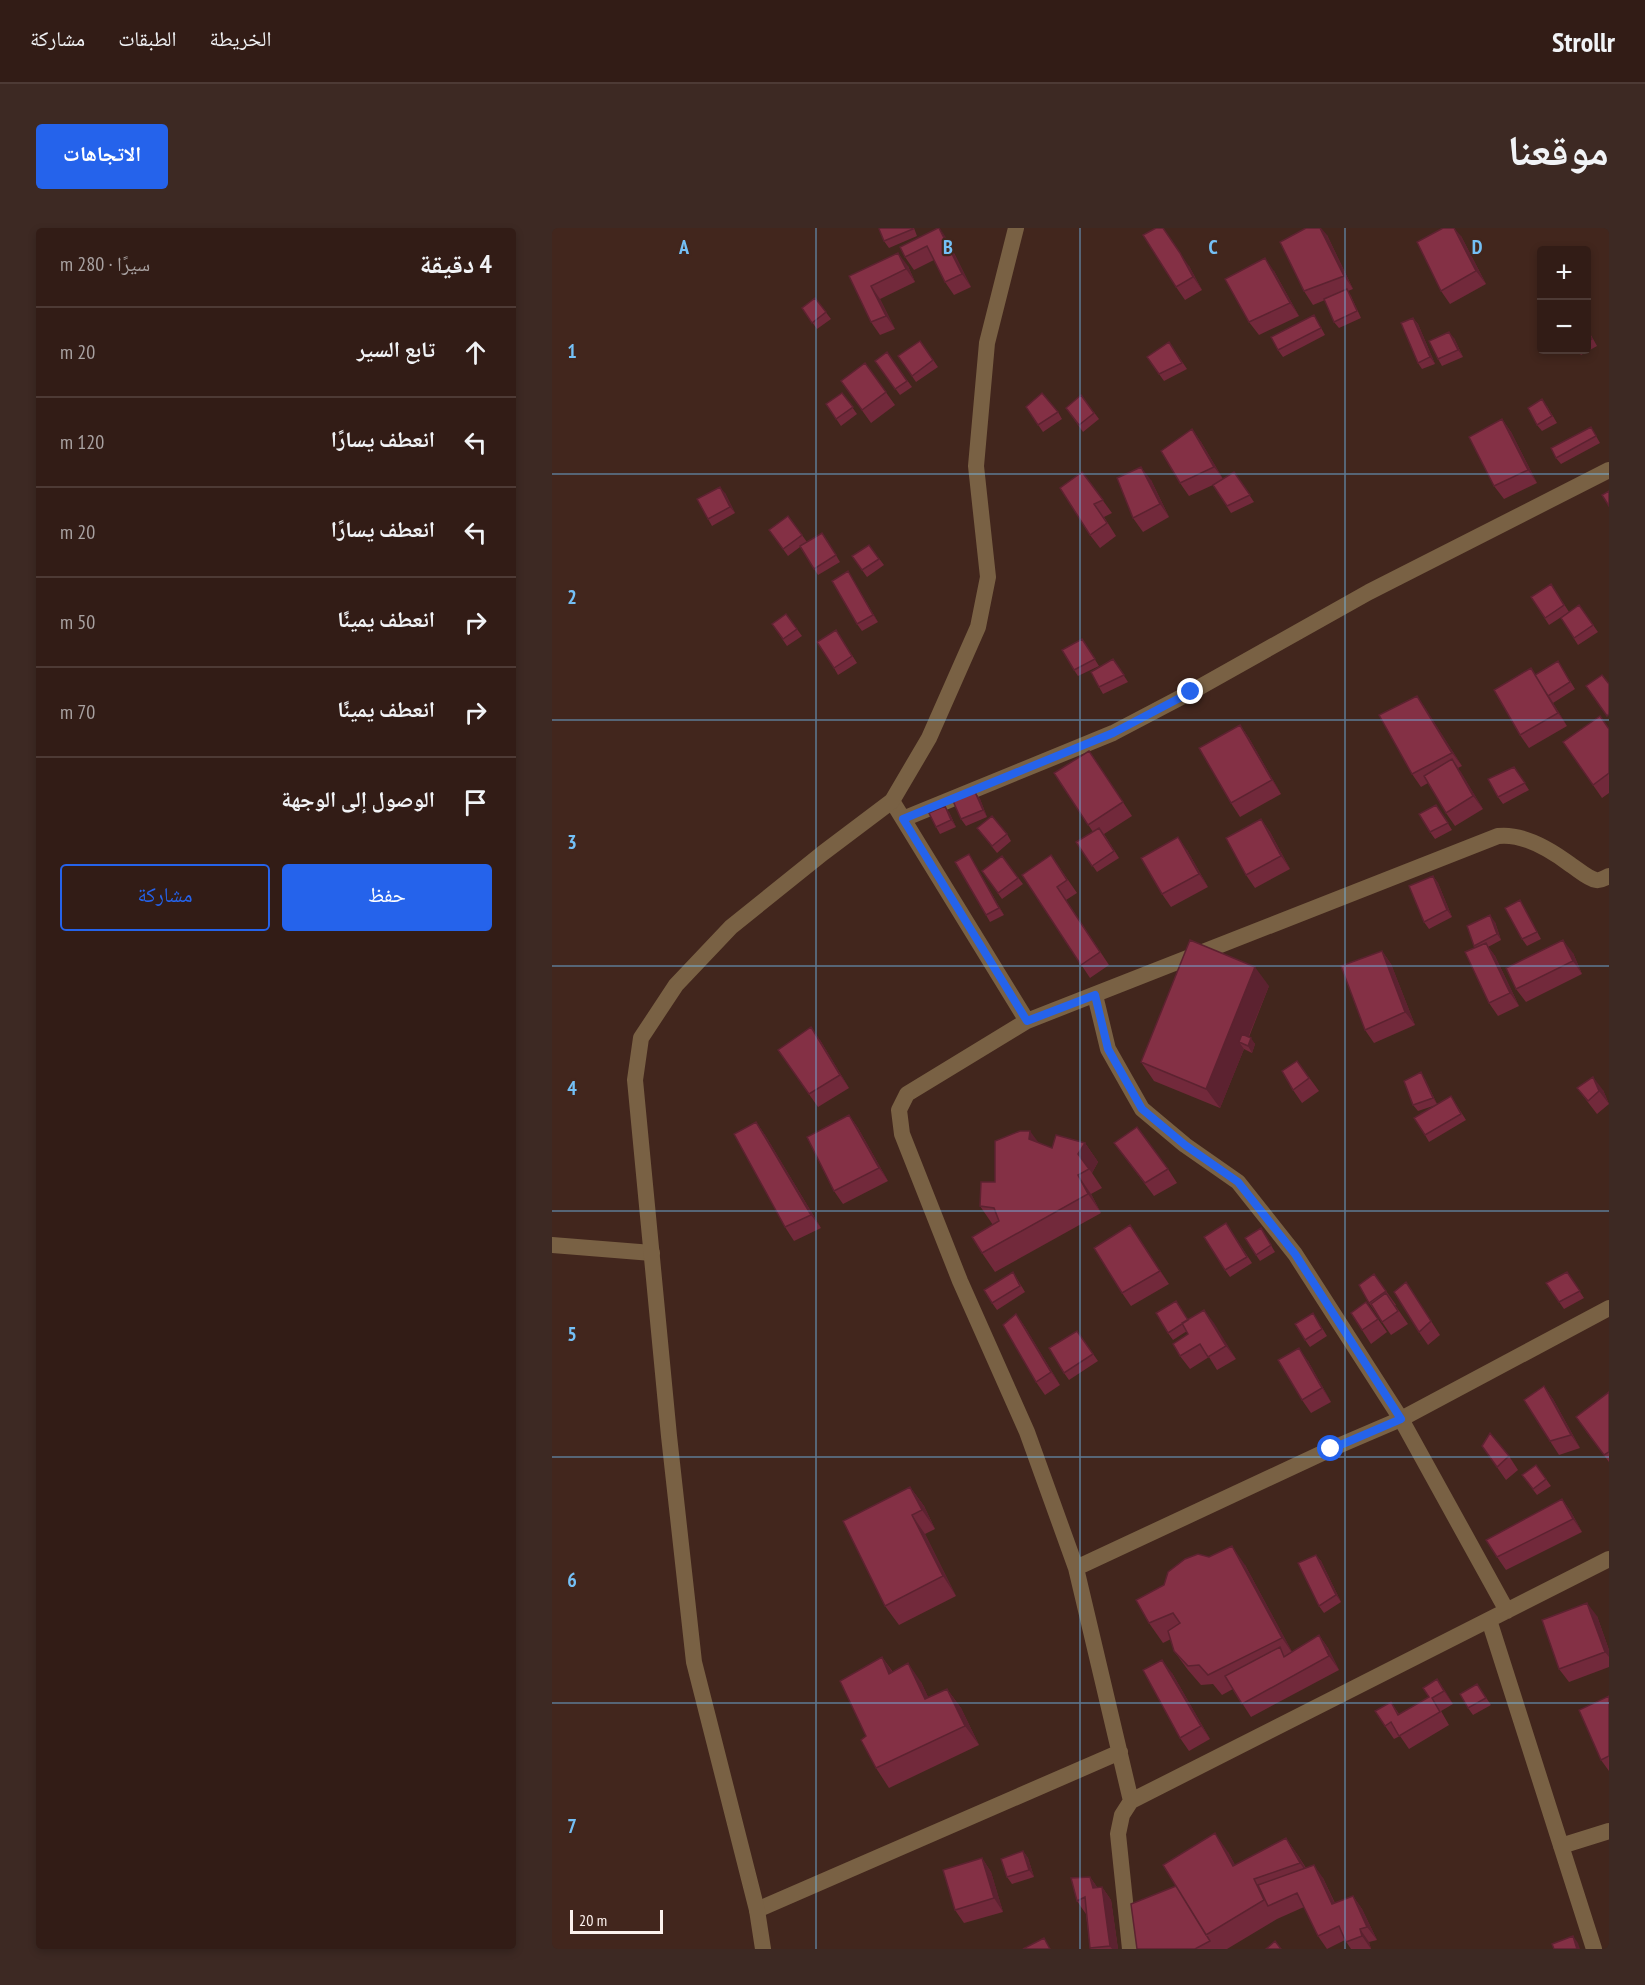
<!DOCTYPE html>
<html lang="ar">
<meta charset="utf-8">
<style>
:root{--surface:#321c16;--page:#3d2923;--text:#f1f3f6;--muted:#a8a1a1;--line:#4d3a35;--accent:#2563eb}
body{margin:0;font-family:"PT Sans Narrow","Noto Naskh Arabic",sans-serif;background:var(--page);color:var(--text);direction:rtl}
.controls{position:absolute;right:18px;top:18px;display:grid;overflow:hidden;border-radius:6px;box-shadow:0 3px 9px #0003}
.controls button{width:54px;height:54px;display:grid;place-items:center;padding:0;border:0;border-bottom:2px solid var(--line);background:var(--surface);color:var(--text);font:30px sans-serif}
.scale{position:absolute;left:18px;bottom:15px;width:93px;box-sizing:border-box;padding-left:6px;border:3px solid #fcf1ed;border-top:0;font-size:16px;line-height:21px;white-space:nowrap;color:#fcf1ed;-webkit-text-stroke:4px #42261d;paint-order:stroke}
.stop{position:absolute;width:18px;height:18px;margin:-14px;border:4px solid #2563eb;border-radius:50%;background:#fff}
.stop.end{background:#2563eb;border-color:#fff;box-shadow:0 2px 6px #0008}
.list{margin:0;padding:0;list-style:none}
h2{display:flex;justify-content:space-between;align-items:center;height:78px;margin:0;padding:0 24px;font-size:26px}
h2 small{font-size:20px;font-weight:400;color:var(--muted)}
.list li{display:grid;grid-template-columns:39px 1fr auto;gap:18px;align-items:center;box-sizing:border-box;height:90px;padding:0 24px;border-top:2px solid var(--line)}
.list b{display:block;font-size:22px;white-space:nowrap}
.list em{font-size:20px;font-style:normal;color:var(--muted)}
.actions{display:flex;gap:12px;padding:18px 24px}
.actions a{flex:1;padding:14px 0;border:2px solid var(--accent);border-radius:6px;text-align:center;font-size:21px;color:var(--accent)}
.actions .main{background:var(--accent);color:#fff}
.icon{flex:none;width:33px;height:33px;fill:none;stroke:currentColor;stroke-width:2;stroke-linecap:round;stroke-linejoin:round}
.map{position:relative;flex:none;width:1057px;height:1721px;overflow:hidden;direction:ltr;border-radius:6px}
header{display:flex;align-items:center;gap:36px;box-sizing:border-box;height:84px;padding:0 30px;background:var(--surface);border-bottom:2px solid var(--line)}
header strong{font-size:28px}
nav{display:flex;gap:33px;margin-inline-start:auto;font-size:21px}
.intro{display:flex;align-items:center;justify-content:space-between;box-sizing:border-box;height:144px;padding:0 36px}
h1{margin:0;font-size:42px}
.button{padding:15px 27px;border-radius:6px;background:var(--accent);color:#fff;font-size:21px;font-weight:700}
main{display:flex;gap:36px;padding:0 36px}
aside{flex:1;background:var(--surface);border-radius:6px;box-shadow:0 3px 9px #0003}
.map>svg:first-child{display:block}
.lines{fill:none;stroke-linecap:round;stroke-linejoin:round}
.minor{stroke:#796144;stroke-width:16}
.tertiary{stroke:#796144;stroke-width:16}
.wall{fill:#72293b}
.shaded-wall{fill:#5c2230}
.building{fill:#843045;stroke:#5c2230;stroke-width:1.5}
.route{stroke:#2563eb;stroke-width:8}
.grid{fill:none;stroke:#74c0f6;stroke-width:1.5;stroke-opacity:0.55}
.grid-label{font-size:20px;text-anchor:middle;font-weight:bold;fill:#74c0f6;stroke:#42261d;stroke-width:4.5;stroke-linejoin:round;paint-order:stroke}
</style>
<header>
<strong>Strollr</strong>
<nav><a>الخريطة</a><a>الطبقات</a><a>مشاركة</a></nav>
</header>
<div class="intro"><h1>موقعنا</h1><a class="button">الاتجاهات</a></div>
<main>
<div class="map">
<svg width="1057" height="1721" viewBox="0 0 1057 1721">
<rect width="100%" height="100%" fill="#42261d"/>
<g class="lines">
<path class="minor" d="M340 573 475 793
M351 591 561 505 639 464 817 364 1057 242
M1057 648C1052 650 1049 653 1044 652 1035 650 1027 642 1019 637 999 622 971 605 946 608L475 793 355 866 347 882 350 906 408 1053 475 1204 524 1340 579 1573 1057 1331
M543 767 556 821 590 881 633 917 686 954 743 1026 849 1191 955 1383
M0 1017 100 1025
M524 1340 779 1221 849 1191 1057 1080
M937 1392 1042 1721
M1009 1618 1057 1603
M205 1682 568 1524
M578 1721 566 1606 570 1587 579 1573"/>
<path class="tertiary" d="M211 1721 205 1682 142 1434 117 1208 83 852 89 810 124 757 179 699 271 625 340 573 377 510 426 399 436 349 424 238 435 115 464 0"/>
</g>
<path class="wall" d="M328 0H362L365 8 337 20 332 13Z
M775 7 801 61 796 63 799 68 809 90 787 100 782 94 773 72 761 77 752 63Z
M909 8 934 56 898 76 889 63Z
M396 13 419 59 402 67 393 54 382 32 362 42 353 29 348 19Z
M356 38 363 54 328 71 343 101 328 107 319 94 297 48Z
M637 38 650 62 633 72 624 59Z
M722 43 747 88 707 107 697 94Z
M263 70 279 91 265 101 250 80Z
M861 90 866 96 883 136 870 141 866 135Z
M766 94 773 107 731 129 726 122Z
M1035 100 1045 118 1029 127 1025 122H1035Z
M902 110 911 129 890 138 886 131Z
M368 113 386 139 364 154 346 128Z
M617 114 635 141 612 153 595 129Z
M335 124 360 159 348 167 323 133Z
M313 135 343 177 319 195 289 153Z
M290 165 305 186 289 198 274 176Z
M529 167 547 191 531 204 514 180Z
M995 178 1005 195 990 203 985 197Z
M474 179 506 184 510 191 491 204Z
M950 191 959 204 985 255 952 271 942 258Z
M1039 199 1048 215 1009 236 1004 230Z
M640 201 649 214 671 251 682 244 702 274 679 285 661 257 663 256 637 268 628 255Z
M530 244 560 285 552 289 564 308 548 320 538 307Z
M599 252 617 289 591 304 581 290Z
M173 265 183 285 160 298 156 291Z
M236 288 255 314 275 312 288 334 266 347 248 319 236 328 217 302Z
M317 317 332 337 315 349 300 328Z
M300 350 326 394 310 403 305 396Z
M999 356 1017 384 997 397 979 369Z
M1027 377 1046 404 1026 417 1009 390Z
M234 386 250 408 235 418 220 396Z
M284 402 305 435 286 447 282 440Z
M530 411 547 438 526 448 522 442Z
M561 431 576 454 551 466 547 459Z
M1006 433 1023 461 1001 475 1015 498 977 520 968 507 979 440 983 447Z
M865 468 910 538 906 540 931 581 903 598 894 585 876 555 869 559 860 546Z
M688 497 697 510 729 566 688 589 679 575Z
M1057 501V565L1050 570 1011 514Z
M546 536 580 588 552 606 567 630 545 644 524 614 541 604 502 545Z
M962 539 977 562 951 576 946 569Z
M423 564 428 571 435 589 414 598 409 591Z
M397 584 404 599 388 606 384 599Z
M889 584 900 602 883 611 878 604Z
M709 591 718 604 738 641 703 660 694 647Z
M425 600 455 606 459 613 445 625Z
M635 622 656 659 619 679 610 666Z
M417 626 452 687 438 694 434 687Z
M499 627 525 665 514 672 557 737 538 750 470 647Z
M450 628 471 656 450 671 430 643Z
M881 648 886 655 900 689 877 701 872 694Z
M972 679 989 711 975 718 970 711Z
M943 694 949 712 936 719 943 728 967 778 946 788 937 775 922 718Z
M830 723 839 736 863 797 822 815 813 802Z
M1021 725 1030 746 974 774 964 761Z
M717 758 697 809 703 816 700 825 692 821 668 880 602 853 589 834Z
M268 812 297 860 266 879 226 822Z
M745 833 767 863 750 875 741 862Z
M873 851 885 876 899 868 914 892 877 914 873 907 884 877 866 883 861 877Z
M1025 860 1051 862 1057 876 1045 886Z
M297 887 306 900 336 953 291 976 282 963Z
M204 894 213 907 269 1000 242 1013 233 999Z
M487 915 500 920 533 915 546 934 540 945 550 960 539 966 549 985 443 1044 430 1025 441 997 428 978 443 954Z
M562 915 616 941 625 955 602 968Z
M674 995 700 1035 678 1049 673 1042Z
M578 997 617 1056 579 1078 570 1065Z
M709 1000 723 1024 708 1033 704 1027Z
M461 1044 473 1064 445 1082 440 1075Z
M1015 1044 1032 1070 1012 1081 994 1055Z
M822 1046 844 1077H843L856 1096 839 1107 817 1075Z
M854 1054 888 1107 876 1117 867 1104Z
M814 1074 835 1104 819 1116 810 1102Z
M652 1082 684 1131 665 1142 657 1129 638 1141 628 1128 636 1106 635 1103 621 1112 616 1105Z
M761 1085 775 1108 758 1119 753 1112Z
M464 1086 473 1099 508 1157 493 1167 484 1154Z
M525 1103 546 1133 517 1152 512 1145Z
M756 1133 779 1174 759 1185 750 1172Z
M992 1158 1001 1171 1028 1220 1007 1227 998 1213Z
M1057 1164V1234L1033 1202Z
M930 1218 957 1228 966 1242 954 1252Z
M984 1237 999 1258 985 1267 970 1247Z
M358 1259 372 1278 383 1301 373 1306 404 1368 347 1397 333 1378Z
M1010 1271 1019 1284 1030 1304 954 1342 945 1329Z
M764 1327 769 1333 789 1374 772 1385 767 1378Z
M693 1337 740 1424 767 1407 776 1420 787 1442 699 1489 681 1461 670 1467 661 1456 649 1457 636 1442 622 1423 619 1411 611 1415 597 1395Z
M1045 1388 1057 1422V1439L1017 1454 1007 1441Z
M330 1429 341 1444 369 1454 376 1469 395 1461 409 1480 427 1517 337 1560 324 1540 314 1508Z
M620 1445 658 1511 637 1523 628 1510Z
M885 1451 901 1476 889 1483 897 1497 857 1521 848 1508 842 1511 833 1498 839 1474 847 1486 877 1469Z
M925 1456 939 1477 921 1487 916 1480Z
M1057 1468V1543L1049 1532Z
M734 1610 747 1629 754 1640 771 1650 783 1675 801 1668 810 1681 825 1712 817 1714 819 1721H799L793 1712 775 1721 766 1708 752 1679 725 1691 675 1721H585L624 1658 676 1624 683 1637Z
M471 1623 476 1630 482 1649 460 1656 455 1649Z
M430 1630 439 1644 451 1684 412 1695 403 1682Z
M538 1649 545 1659H550L559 1672 566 1721H539L538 1720 534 1686 525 1673Z"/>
<path class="shaded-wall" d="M388 0 396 13 419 59 410 46Z
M611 0 637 38 650 62 641 49Z
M768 0H769L775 7 801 61 792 48Z
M902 0 909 8 934 56 924 43Z
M346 25 356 38 363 54 354 41Z
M713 30 722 43 747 88 738 75Z
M319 58 328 71 343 101 334 88Z
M861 90 866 96 883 136 878 129Z
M897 104 902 110 911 129 906 122Z
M950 191 959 204 985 255 976 242Z
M640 201 649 214 672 252 662 239Z
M589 239 599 252 617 289 608 276Z
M168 259 173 265 183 285 178 279Z
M296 343 300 350 326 394 321 387Z
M979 440 988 453 1015 498 1006 485Z
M865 468 874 481 910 538 900 525Z
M688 497 697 510 729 566 720 552Z
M900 531 909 544 931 581 921 568Z
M423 564 428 571 435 589 431 582Z
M393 578 397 584 404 599 399 592Z
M709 591 718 604 738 641 729 628Z
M626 609 635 622 656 659 647 646Z
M417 626 421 633 452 687 447 680Z
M881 648 886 655 900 689 895 682Z
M938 687 943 694 949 712 945 706Z
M1011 712 1021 725 1030 746 1021 733Z
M934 715 943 728 967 778 958 765Z
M830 723 839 736 863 797 853 784Z
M703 739 717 758 693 817 687 814 692 821 668 880 654 861Z
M259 799 268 812 297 860 288 847Z
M699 810 703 816 700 825 696 818Z
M869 844 873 851 885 876 881 870Z
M1041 849 1051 862 1057 876 1047 863Z
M297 887 306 900 336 953 327 940Z
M204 894 213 907 269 1000 259 987Z
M478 903 492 922 477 911Z
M533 915 546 934 540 945 526 926Z
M526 947 539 966 549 985 536 966Z
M578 997 587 1010 617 1056 608 1043Z
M652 1082 662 1095 684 1131 674 1118Z
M464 1086 473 1099 508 1157 499 1144Z
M747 1120 756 1133 779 1174 770 1160Z
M992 1158 1001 1171 1028 1220 1019 1207Z
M358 1259 372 1278 383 1301 370 1282Z
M1010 1271 1019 1284 1030 1304 1021 1291Z
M360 1287 373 1306 404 1368 391 1348Z
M680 1318 693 1337 743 1429 730 1410Z
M764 1327 769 1333 789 1374 784 1367Z
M1035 1375 1045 1388 1057 1422V1429L1053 1424Z
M767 1407 776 1420 787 1442 777 1428Z
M330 1429 343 1448 337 1446Z
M610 1432 620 1445 658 1511 649 1498Z
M356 1435 369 1454 386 1490 373 1471Z
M885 1451 894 1464 901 1476 892 1463Z
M395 1461 409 1480 427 1517 413 1498Z
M663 1605 676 1624 694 1657 681 1638Z
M734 1610 747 1629 761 1654 748 1635Z
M471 1623 476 1630 482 1649 477 1642Z
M430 1630 439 1644 451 1684 442 1670Z
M762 1637 771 1650 789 1689 780 1676Z
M538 1649 547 1662 541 1660Z
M550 1659 559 1672 566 1721H560L558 1718Z
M801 1668 810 1681 825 1712 815 1699Z
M808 1701 817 1714 819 1721 810 1708Z
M1021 1708 1026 1715 1028 1721H1025Z"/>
<path class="building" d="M328 0H360L361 1 332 13 327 1Z
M386 0H387L410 46 393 54 375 18 353 29 348 19Z
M604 0H611L628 25 641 49 624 59 591 7Z
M754 0H768L792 48 752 63 728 14Z
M891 0H902L924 43 889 63 865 14Z
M346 25 354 41 319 58 334 88 319 94 297 48Z
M713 30 738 75 697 94 673 51Z
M795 61 805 83 782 94 772 71Z
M263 70 274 84 260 95 250 80Z
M762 87 769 100 726 122 719 109Z
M861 90 878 129 866 135 849 95Z
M1035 102 1040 111 1035 114Z
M897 104 906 122 886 131 877 113Z
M368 113 381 132 360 148 346 128Z
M617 114 630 135 607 146 595 129Z
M335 124 355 153 343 161 323 133Z
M313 135 334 164 310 182 289 153Z
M290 165 301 179 284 191 274 176Z
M490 165 506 184 486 197 474 179Z
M529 167 542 185 527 197 514 180Z
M990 171 1000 188 985 197 976 180Z
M950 191 976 242 942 258 917 209Z
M1039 199 1044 208 1004 230 999 220Z
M640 201 662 239 628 255 609 223Z
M589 239 608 276 581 290 565 250Z
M530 244 551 272 542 276 555 295 538 307 508 260Z
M682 244 698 267 675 278 661 257Z
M168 259 178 279 156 291 145 271Z
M1057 263V278L1050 267Z
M236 288 250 307 231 321 217 302Z
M270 305 284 327 262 341 248 318Z
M317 317 327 331 310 342 300 328Z
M296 343 321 387 305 396 280 353Z
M999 356 1012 377 993 390 979 369Z
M1027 377 1041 397 1022 410 1009 390Z
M234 386 245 401 231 411 220 396Z
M284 402 300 428 282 440 265 414Z
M530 411 543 431 522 442 510 422Z
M561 431 572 447 547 459 539 444Z
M1006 433 1018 454 996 468 983 447Z
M979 440 1006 485 968 507 942 462Z
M1050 447 1057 456V486L1055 488 1034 458Z
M865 468 900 525 860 546 827 487Z
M1048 488 1057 501V545L1041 557 1011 514Z
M688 497 720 552 679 575 647 520Z
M537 523 571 574 536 597 502 545Z
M900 531 921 568 894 585 872 548Z
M962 539 973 555 946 569 936 551Z
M423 564 431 582 409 591 401 573Z
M884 577 896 595 878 604 867 586Z
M393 578 399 592 384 599 377 585Z
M440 588 455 606 440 618 425 600Z
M709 591 729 628 694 647 674 610Z
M547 600 562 623 540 638 524 614Z
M626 609 647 646 610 666 589 630Z
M417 626 447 680 434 687 403 634Z
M499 627 515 652 505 659 548 724 529 737 470 647Z
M450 628 466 650 446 665 430 643Z
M881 648 895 682 872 694 857 658Z
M968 672 985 704 970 711 953 680Z
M938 687 945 706 922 718 915 698Z
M638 712 703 739 654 861 589 834Z
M1011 712 1021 733 964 761 954 740Z
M934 715 958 765 937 775 913 724Z
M830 723 853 784 813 802 789 738Z
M259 799 288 847 257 866 226 822Z
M690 806 699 810 696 818 687 814Z
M745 833 757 850 741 862 730 843Z
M869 844 881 870 861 877 852 853Z
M1041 849 1047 863 1036 873 1025 860Z
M899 868 909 886 873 907 862 890Z
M297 887 327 940 282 963 255 909Z
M204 894 259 987 233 999 182 906Z
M585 899 616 941 593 955 562 915Z
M468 903H478L477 911 500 920 504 907 533 915 526 926 537 941 526 947 536 966 430 1025 420 1009 447 993 442 980 428 978 429 954H443V913Z
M674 995 695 1029 673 1042 652 1009Z
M578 997 608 1043 570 1065 542 1020Z
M709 1000 719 1017 704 1027 693 1010Z
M461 1044 468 1058 440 1075 432 1062Z
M1015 1044 1028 1063 1007 1074 994 1055Z
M822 1046 834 1063 817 1075 807 1057Z
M854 1054 879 1093 867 1104 842 1064Z
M834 1065 846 1083 830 1094 819 1076Z
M624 1073 636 1092 616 1105 604 1085Z
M814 1074 826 1091 810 1102 799 1085Z
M652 1082 674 1118 656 1129 648 1116 628 1128 621 1116 636 1106 630 1095Z
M761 1085 770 1101 753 1112 743 1096Z
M464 1086 499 1144 484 1154 451 1097Z
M525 1103 541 1126 512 1145 497 1120Z
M747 1120 770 1160 750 1172 726 1132Z
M992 1158 1019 1207 998 1213 972 1172Z
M1057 1164V1224L1052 1227 1024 1189Z
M938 1205 957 1228 945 1239 930 1218Z
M984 1237 994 1251 981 1261 970 1247Z
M358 1259 370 1282 360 1287 391 1348 333 1378 291 1293Z
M1010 1271 1021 1291 945 1329 934 1312Z
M680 1318 730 1410 656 1447 647 1437 636 1438 622 1423 616 1403 628 1395 621 1385 597 1395 584 1372 612 1357 616 1344 633 1331 646 1326 657 1329Z
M764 1327 784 1367 767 1378 746 1335Z
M1035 1375 1053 1424 1007 1441 990 1392Z
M767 1407 777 1428 690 1476 673 1448 728 1419 732 1429Z
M330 1429 337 1446 356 1435 373 1471 395 1461 413 1498 324 1540 309 1512 314 1508 288 1453Z
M610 1432 649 1498 628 1510 591 1442Z
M885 1451 892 1463 880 1470 888 1484 847 1508 839 1494 833 1498 823 1483 839 1474 846 1487 877 1469 871 1460Z
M925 1456 934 1470 916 1480 908 1466Z
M1057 1468V1528L1049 1532 1027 1482Z
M663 1605 681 1638 734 1610 748 1635 702 1651 712 1672 654 1707 611 1637Z
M471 1623 477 1642 455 1649 449 1631Z
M430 1630 442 1670 403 1682 391 1642Z
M762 1637 780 1676 801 1668 815 1699 808 1701 810 1708 794 1714 787 1698 766 1708 745 1665 716 1678 706 1657Z
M538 1649 541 1660 550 1659 558 1718 538 1720 533 1669 525 1673 519 1650Z
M624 1658 658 1713 643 1721H585L579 1676Z
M1021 1708 1025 1721H1002L1000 1716Z
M492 1710 498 1721H471Z
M723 1713 729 1721H714Z"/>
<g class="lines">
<path class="route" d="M639 464 561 505 351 591 475 793 543 767 556 821 590 881 633 917 686 954 743 1026 849 1191 779 1221"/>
</g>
<path class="grid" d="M264 0V1721M528 0V1721M793 0V1721M0 246H1057M0 492H1057M0 738H1057M0 983H1057M0 1229H1057M0 1475H1057"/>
<g class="grid-label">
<text x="132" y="26">A</text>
<text x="396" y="26">B</text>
<text x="661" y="26">C</text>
<text x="925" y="26">D</text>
<text x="20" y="130">1</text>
<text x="20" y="376">2</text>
<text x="20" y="621">3</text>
<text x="20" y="867">4</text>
<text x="20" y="1113">5</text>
<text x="20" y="1359">6</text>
<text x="20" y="1605">7</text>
</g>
</svg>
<div class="controls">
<button>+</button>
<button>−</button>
</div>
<div class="scale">20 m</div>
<div class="stop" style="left:779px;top:1221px"></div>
<div class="stop end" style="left:639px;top:464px"></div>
</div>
<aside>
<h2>4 دقيقة<small>سيرًا · 280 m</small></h2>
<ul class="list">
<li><svg class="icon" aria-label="ahead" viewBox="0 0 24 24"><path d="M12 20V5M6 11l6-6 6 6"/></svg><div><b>تابع السير</b></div><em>20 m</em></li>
<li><svg class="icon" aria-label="left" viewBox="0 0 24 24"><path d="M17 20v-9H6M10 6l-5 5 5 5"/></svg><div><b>انعطف يسارًا</b></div><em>120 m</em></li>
<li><svg class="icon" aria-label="left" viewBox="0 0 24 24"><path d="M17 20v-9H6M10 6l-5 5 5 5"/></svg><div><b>انعطف يسارًا</b></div><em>20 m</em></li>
<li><svg class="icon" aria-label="right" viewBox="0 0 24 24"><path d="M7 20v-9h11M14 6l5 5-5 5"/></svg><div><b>انعطف يمينًا</b></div><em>50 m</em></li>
<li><svg class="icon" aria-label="right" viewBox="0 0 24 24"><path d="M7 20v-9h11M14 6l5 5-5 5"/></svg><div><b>انعطف يمينًا</b></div><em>70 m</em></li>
<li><svg class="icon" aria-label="arrive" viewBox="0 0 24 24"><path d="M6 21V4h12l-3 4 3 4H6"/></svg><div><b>الوصول إلى الوجهة</b></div></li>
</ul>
<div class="actions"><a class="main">حفظ</a><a>مشاركة</a></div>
</aside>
</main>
